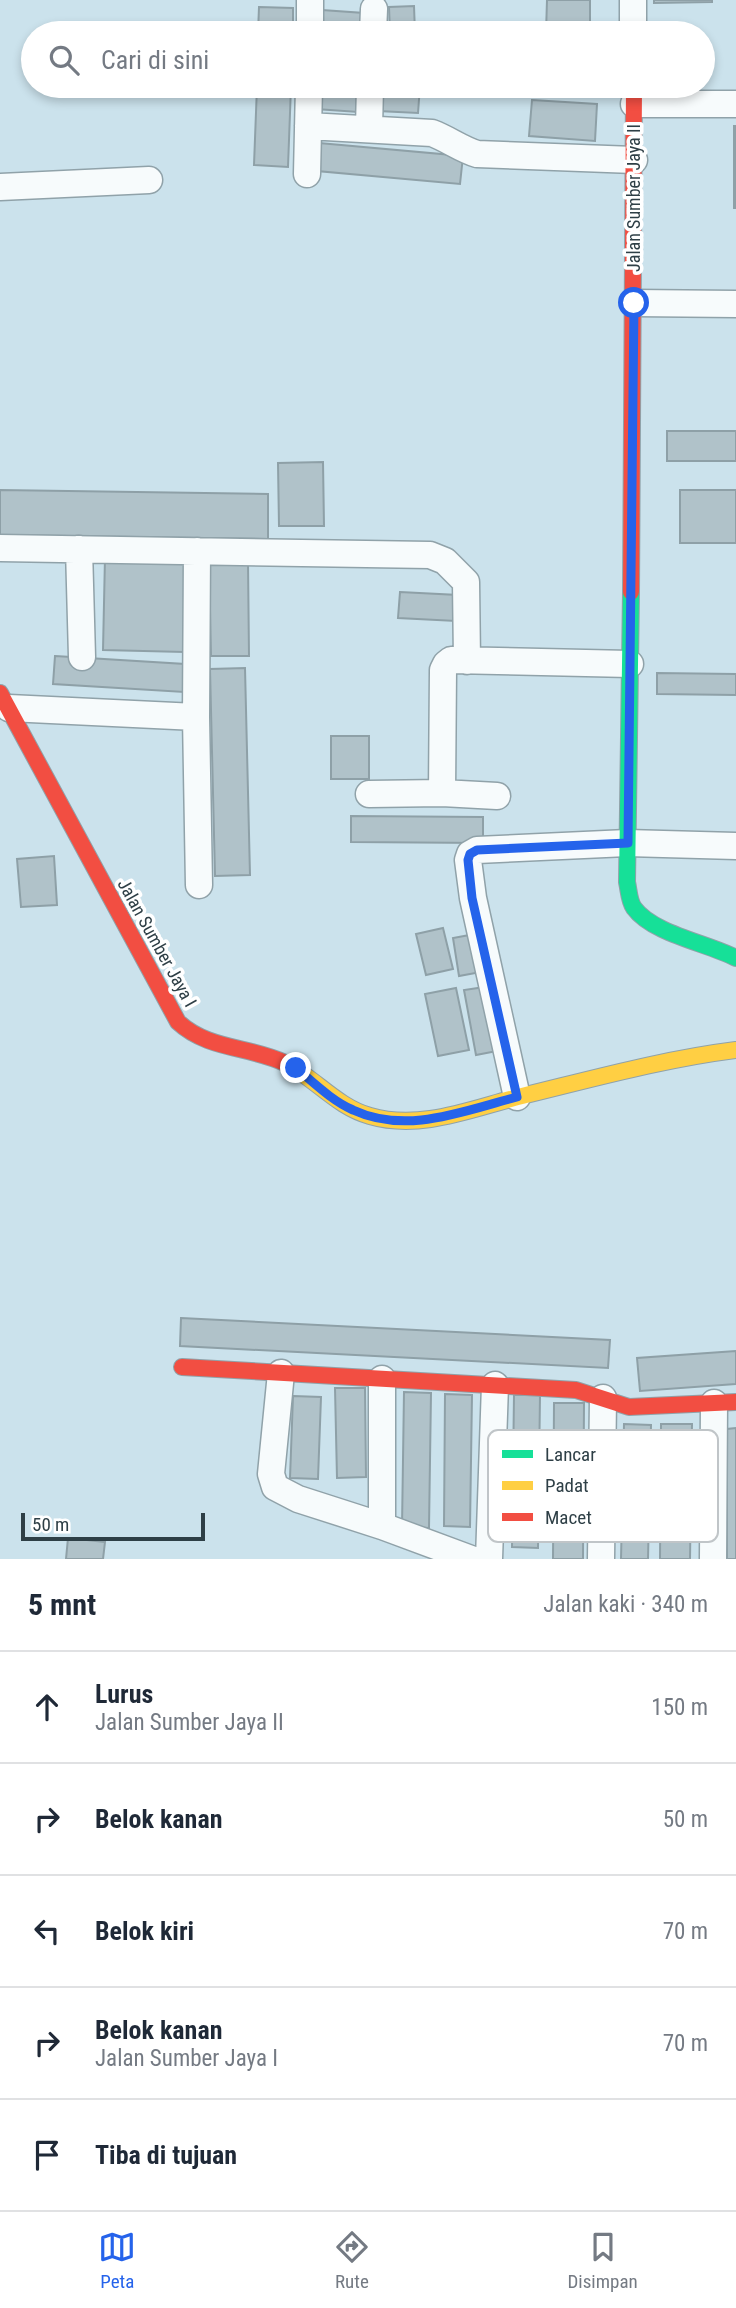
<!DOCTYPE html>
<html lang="id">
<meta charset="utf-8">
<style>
:root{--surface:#fff;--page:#f2f2f3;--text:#1f2937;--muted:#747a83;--line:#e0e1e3;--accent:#2563eb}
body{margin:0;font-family:"Roboto Condensed",sans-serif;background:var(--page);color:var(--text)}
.scale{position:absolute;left:21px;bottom:18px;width:184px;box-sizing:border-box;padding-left:7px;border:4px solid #2e3f46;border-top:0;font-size:19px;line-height:24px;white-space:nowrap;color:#2e3f46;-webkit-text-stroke:5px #fff;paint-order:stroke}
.stop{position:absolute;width:21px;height:21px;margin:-16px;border:5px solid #2563eb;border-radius:50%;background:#fff}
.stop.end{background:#2563eb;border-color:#fff;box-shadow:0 2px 7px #0008}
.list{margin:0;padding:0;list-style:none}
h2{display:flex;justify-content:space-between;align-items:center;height:91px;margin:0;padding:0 28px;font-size:30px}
h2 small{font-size:23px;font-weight:400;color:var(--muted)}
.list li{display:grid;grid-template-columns:46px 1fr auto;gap:21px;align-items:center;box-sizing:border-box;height:112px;padding:0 28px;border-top:2px solid var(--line)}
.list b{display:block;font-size:26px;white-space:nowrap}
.list p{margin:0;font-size:23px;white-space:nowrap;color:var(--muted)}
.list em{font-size:23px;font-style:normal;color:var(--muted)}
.icon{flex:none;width:38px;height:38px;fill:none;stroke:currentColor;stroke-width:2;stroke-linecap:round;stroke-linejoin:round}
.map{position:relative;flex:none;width:736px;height:1559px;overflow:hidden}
.search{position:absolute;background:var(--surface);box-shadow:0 4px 10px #0003;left:21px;right:21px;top:21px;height:77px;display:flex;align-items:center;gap:18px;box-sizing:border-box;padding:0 24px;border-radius:38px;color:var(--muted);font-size:26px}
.sheet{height:651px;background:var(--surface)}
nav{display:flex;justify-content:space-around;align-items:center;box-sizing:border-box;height:98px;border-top:2px solid var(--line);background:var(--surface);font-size:19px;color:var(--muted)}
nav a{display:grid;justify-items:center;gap:4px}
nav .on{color:var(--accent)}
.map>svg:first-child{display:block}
.building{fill:#b0c2c9;stroke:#8ea0a7;stroke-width:2}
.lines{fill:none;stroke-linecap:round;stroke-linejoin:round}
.street-casing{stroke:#90a2a9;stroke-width:29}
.fast-casing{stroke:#90a2a9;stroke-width:18}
.slow-casing{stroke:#90a2a9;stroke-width:18}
.jam-casing{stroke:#90a2a9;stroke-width:18}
.street{stroke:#f7fbfc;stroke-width:26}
.fast{stroke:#16e098;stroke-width:16}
.slow{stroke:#ffcf43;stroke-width:16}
.jam{stroke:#f24e42;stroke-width:16}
.route{stroke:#2563eb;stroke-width:9}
.labels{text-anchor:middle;stroke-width:7;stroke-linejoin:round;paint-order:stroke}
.street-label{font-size:18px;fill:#2e3f46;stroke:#fff}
.key{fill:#fff;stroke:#c0c5c8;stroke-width:2}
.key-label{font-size:19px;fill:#2e3f46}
</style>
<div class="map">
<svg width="736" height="1559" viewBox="0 0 736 1559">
<rect width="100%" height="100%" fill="#cbe2ec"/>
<path class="building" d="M547 0H590V33H546Z
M654 0H712V2L654 3Z
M414 6 415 33H390L389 7Z
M259 7 293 8V33H258Z
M322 10 364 13 362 33H320Z
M257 86H291L288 167 254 165Z
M317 86H359L358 112 316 109Z
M380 86H420L418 113 378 111Z
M532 100 597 104 595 141 529 136Z
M734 126H736V208H734Z
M319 143 463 156 460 184 317 171Z
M667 431H736V461H667Z
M323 462 324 526H279L278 463Z
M0 490 268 494V539L0 535Z
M680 490H736V543H680Z
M105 557 186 558 184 652 103 650Z
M248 561 249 656H211L209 562Z
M400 592 458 595 456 621 398 618Z
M55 656 185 664 184 692 53 684Z
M245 668 250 875 215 876 210 669Z
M657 673 736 674V695L657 694Z
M331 736H369V779H331Z
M351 816 483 817V843L351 842Z
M54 856 57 905 21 907 17 859Z
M443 928 453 969 426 975 416 934Z
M475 934 481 972 459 976 453 938Z
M485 987 497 1051 476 1055 464 990Z
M456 988 469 1050 438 1056 425 994Z
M181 1318 610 1340 608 1368 180 1346Z
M736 1351V1384L640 1391 637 1358Z
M335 1388H365L366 1477 337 1478Z
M404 1392 431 1393 429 1528 402 1527Z
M445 1394 472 1395 470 1527 444 1526Z
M514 1395H540L538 1548 512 1547Z
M293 1396 321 1397 318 1479 290 1478Z
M554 1403H584L583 1559H553Z
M624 1424 651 1425 648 1559H621Z
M661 1424H692L690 1559H660Z
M736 1428V1559H727V1429Z
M68 1538 105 1542 103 1559H66Z"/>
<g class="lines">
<g class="street-casing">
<path id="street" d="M633 0V33
M310 33V0
M373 33 374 9
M634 104H736
M308 126 432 133C448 139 461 149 477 154L634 160
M369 128 370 86
M307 174 309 86
M0 187 149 180
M634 303 736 304
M0 548 430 555 445 561 466 582 467 661
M79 549 82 657
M197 551 196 717 199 885
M9 708 196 717
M369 794 442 793
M497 796 442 793 443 670 446 664 451 660 630 664
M517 1097 473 898 468 860 470 854 477 850 627 843 736 846
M281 1373 271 1474 275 1487 298 1499 382 1526 471 1559
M382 1526V1379
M489 1559 495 1385
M601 1559 603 1398
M713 1559 714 1403"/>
</g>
<g class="fast-casing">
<path id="fast" d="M631 592 627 882C629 891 629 901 634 908 653 934 707 943 736 958"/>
</g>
<g class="slow-casing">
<path id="slow" d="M285 1063C315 1078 337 1107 370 1116 421 1131 473 1108 522 1096 592 1079 664 1059 736 1050"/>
</g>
<g class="jam-casing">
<path id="jam" d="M631 592 634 86
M0 693 178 1022C208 1050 249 1046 285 1063
M182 1367 576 1390 629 1407 736 1402"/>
</g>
<use href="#street" class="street"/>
<use href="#fast" class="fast"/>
<use href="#slow" class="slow"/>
<use href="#jam" class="jam"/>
</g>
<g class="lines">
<path class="route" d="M296 1068C313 1082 332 1101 353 1110 407 1135 463 1111 517 1097L472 898 468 860 470 854 477 850 628 843 634 303"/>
</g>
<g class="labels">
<g class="street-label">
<text transform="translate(634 198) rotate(-90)" y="6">Jalan Sumber Jaya II</text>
<text transform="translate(157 943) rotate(61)" y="6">Jalan Sumber Jaya I</text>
</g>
</g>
<rect x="488" y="1430" width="230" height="112" rx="10" class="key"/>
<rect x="502" y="1450" width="31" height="8" fill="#16e098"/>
<rect x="502" y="1481" width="31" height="9" fill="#ffcf43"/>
<rect x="502" y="1513" width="31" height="8" fill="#f24e42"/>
<g class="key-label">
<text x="545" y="1461">Lancar</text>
<text x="545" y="1492">Padat</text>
<text x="545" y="1524">Macet</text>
</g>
</svg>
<div class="scale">50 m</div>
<div class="stop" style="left:634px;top:303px"></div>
<div class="stop end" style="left:296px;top:1068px"></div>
<div class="search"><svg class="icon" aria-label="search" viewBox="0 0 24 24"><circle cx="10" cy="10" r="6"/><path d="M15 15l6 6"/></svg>Cari di sini</div>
</div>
<section class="sheet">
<h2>5 mnt<small>Jalan kaki · 340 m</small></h2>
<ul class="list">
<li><svg class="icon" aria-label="ahead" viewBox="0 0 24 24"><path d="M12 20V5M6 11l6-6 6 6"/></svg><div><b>Lurus</b><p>Jalan Sumber Jaya II</p></div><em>150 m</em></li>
<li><svg class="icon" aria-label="right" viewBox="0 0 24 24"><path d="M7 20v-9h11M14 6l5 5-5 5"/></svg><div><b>Belok kanan</b></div><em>50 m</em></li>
<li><svg class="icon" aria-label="left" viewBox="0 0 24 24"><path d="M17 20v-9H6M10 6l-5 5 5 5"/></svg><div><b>Belok kiri</b></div><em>70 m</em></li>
<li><svg class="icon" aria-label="right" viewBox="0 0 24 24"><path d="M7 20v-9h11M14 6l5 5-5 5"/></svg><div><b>Belok kanan</b><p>Jalan Sumber Jaya I</p></div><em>70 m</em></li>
<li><svg class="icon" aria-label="arrive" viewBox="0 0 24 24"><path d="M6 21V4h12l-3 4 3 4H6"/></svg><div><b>Tiba di tujuan</b></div></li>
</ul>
</section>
<nav>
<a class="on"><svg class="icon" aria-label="map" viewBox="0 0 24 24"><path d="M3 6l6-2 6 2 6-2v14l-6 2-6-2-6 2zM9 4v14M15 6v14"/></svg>Peta</a>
<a><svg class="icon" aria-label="directions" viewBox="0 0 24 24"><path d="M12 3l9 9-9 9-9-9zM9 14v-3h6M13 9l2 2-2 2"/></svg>Rute</a>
<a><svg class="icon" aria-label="saved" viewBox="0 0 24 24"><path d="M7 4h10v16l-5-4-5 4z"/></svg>Disimpan</a>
</nav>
